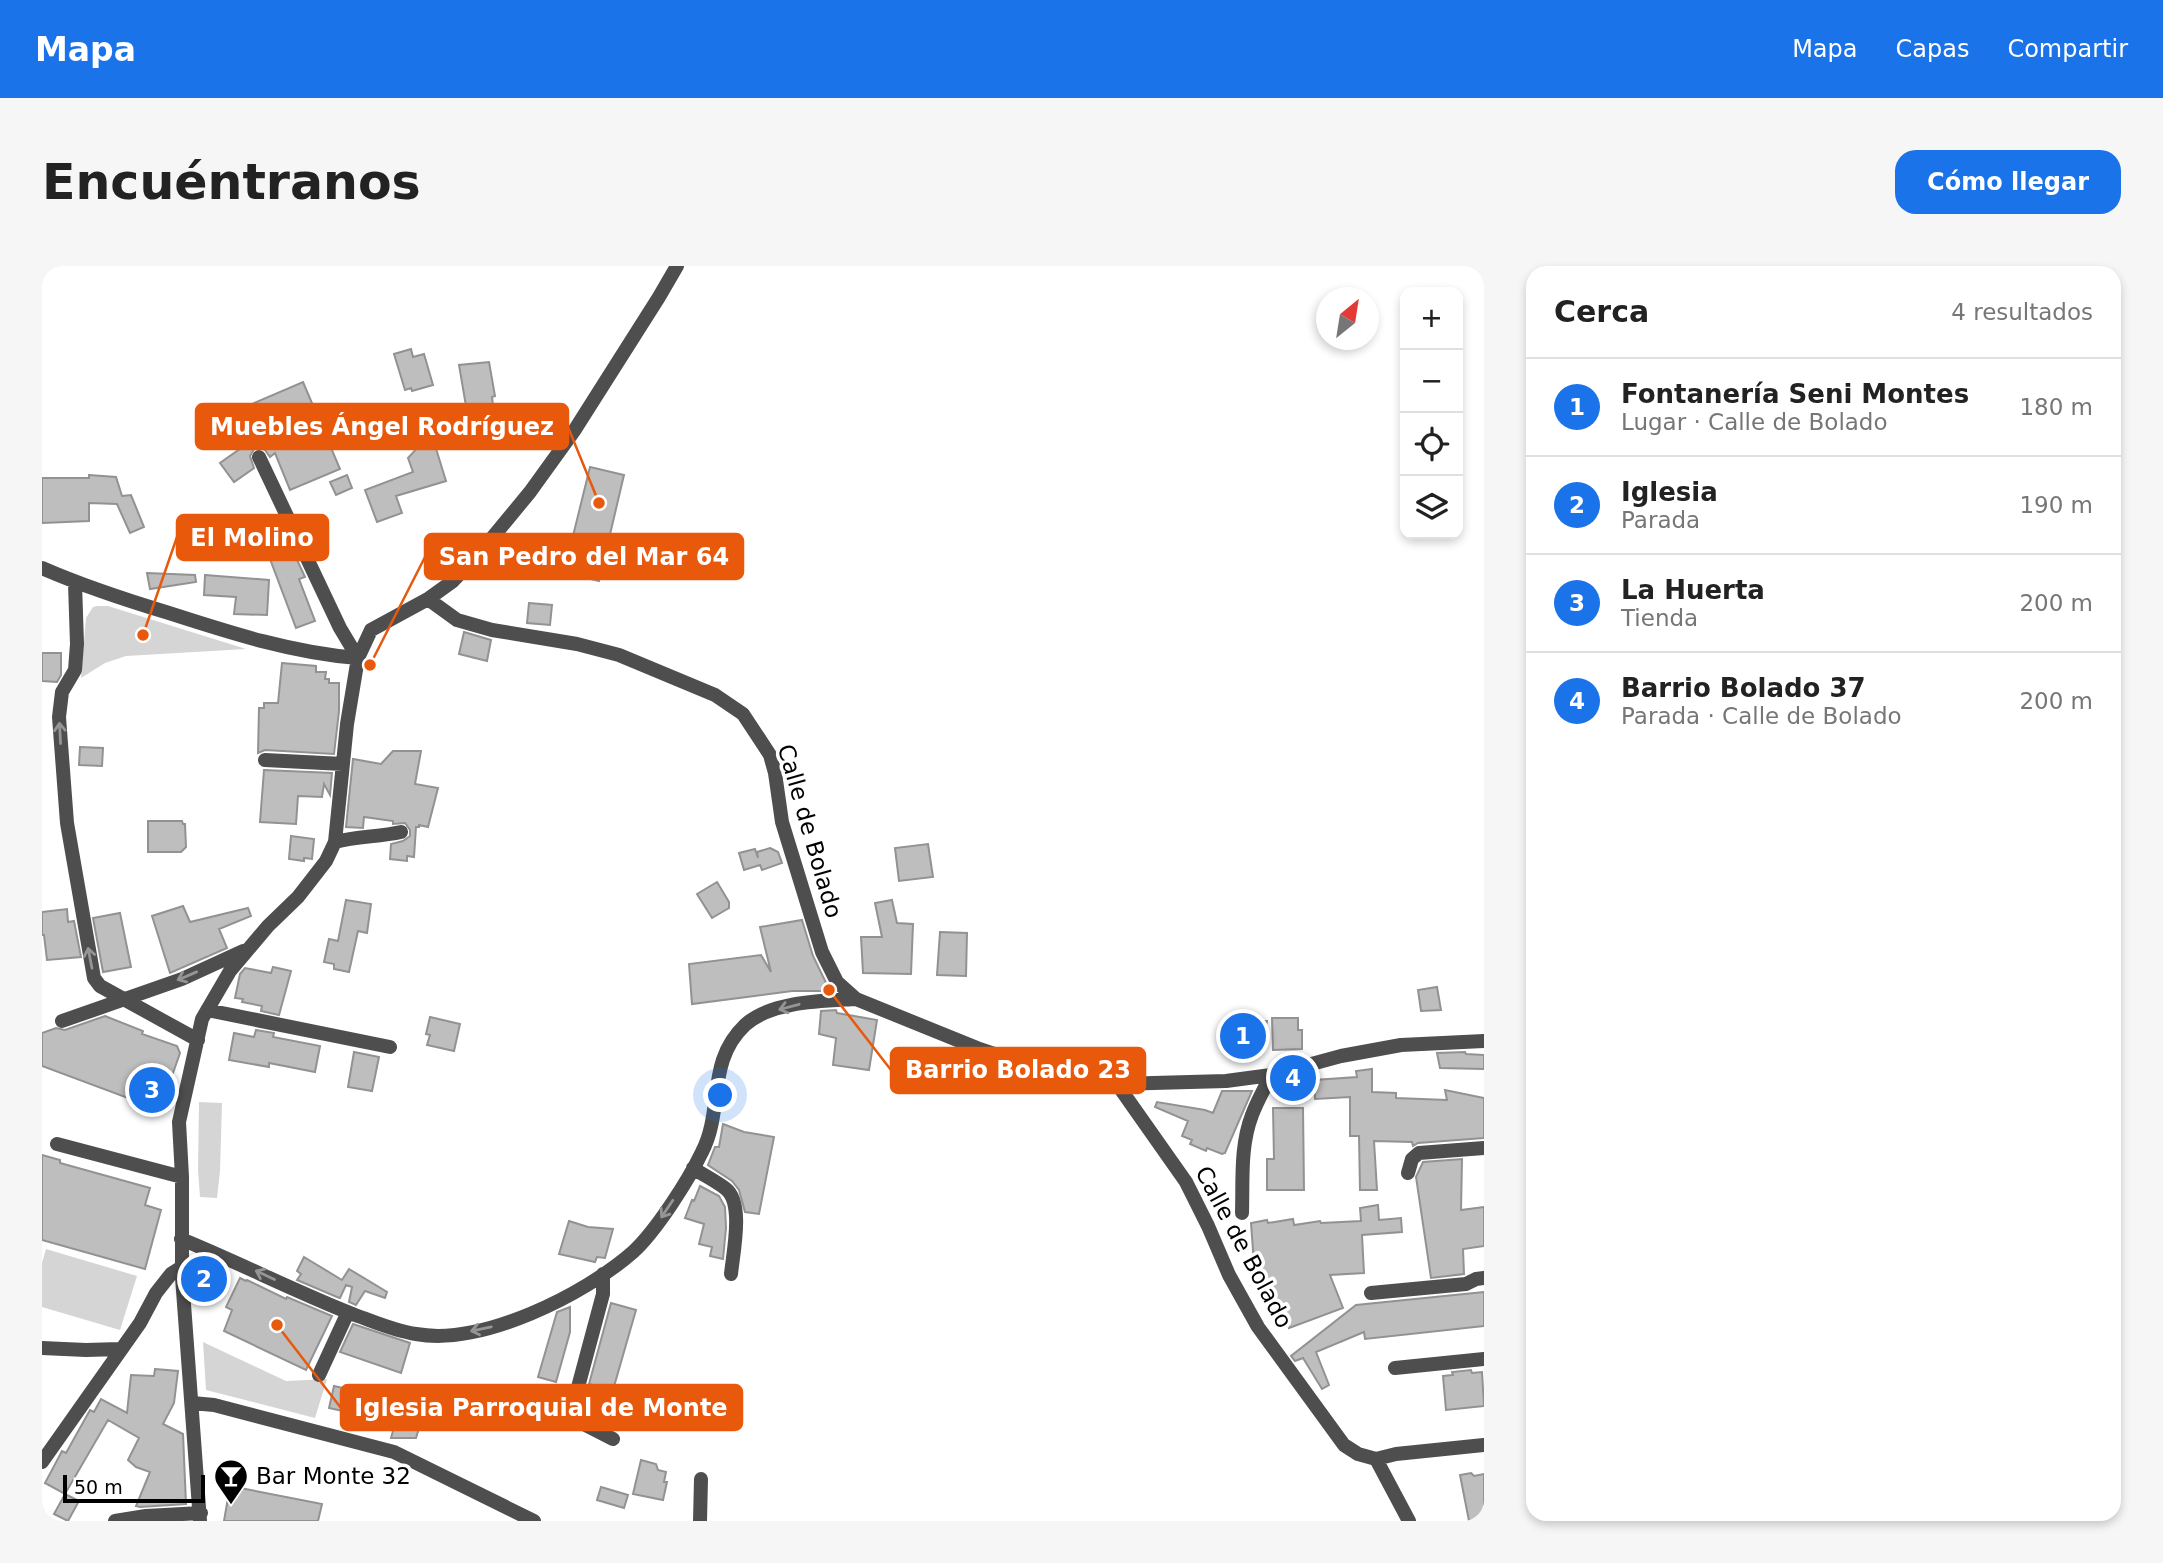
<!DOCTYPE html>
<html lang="es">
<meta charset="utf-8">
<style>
:root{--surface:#fff;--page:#f6f6f6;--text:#222;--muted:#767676;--line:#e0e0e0;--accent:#1a73e8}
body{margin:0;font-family:"DejaVu Sans",sans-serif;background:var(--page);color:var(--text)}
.controls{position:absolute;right:21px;top:21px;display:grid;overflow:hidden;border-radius:14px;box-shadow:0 4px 10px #0003}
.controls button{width:63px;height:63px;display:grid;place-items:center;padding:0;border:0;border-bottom:2px solid var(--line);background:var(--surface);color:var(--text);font:35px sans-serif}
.compass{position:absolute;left:1274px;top:21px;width:63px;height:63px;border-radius:50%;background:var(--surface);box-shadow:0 4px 10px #0003;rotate:30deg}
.scale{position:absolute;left:21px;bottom:18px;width:142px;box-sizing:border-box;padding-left:7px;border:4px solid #000;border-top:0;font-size:19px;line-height:24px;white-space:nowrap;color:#000;-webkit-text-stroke:5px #fff;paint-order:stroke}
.you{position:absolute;left:679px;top:830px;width:24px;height:24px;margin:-18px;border:5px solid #fff;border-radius:50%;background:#1a73e8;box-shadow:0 0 0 10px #1a73e833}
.badge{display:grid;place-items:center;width:46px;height:46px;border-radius:50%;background:var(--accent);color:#fff;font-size:23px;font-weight:700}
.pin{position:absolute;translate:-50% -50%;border:4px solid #fff;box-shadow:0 2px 7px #0006}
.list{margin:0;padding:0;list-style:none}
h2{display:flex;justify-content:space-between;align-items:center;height:91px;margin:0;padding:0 28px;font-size:30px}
h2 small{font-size:23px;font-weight:400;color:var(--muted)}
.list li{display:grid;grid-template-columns:46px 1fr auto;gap:21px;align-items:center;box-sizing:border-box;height:98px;padding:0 28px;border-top:2px solid var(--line)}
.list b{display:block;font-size:26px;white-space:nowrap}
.list p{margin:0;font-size:23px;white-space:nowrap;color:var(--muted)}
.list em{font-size:23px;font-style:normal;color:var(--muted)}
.icon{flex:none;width:38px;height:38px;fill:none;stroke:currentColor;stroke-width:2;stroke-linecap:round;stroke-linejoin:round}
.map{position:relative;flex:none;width:1442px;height:1255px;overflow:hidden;border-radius:21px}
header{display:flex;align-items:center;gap:42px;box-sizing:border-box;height:98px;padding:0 35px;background:var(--accent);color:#fff}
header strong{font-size:33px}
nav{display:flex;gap:38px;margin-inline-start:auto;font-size:24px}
.intro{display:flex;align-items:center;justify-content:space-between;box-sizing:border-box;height:168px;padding:0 42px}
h1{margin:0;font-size:49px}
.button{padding:18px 32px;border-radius:21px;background:var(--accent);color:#fff;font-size:24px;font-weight:700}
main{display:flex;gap:42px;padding:0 42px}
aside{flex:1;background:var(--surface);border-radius:21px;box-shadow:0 4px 10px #0003}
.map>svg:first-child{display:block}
.green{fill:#d5d5d5}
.building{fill:#bebebe;stroke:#929292;stroke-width:2}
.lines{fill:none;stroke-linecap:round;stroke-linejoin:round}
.street{stroke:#4e4e4e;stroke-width:14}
.oneway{stroke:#959595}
.labels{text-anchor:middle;stroke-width:7;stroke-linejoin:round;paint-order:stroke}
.street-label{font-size:23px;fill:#000;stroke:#fff}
.poi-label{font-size:23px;fill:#000;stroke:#fff;text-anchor:start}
.leader{fill:none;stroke:#e8590c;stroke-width:2.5}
.callout-dot{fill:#e8590c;stroke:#fff;stroke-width:2.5}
.callout{fill:#e8590c;stroke:#e8590c;stroke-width:2.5}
.callout-label{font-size:24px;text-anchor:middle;font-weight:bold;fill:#fff}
</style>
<header>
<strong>Mapa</strong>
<nav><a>Mapa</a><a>Capas</a><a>Compartir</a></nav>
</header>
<div class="intro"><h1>Encuéntranos</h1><a class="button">Cómo llegar</a></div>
<main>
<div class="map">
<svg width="1442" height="1255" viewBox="0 0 1442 1255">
<rect width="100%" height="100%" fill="#fff"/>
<path class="green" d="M55 340H66L204 383 84 390 63 397 39 412 44 352 51 341Z
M157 836 180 837 178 905 175 932 158 931 156 904Z
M4 983 95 1010 78 1064 0 1041V997Z
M161 1076 244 1115 285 1113 273 1152 164 1124Z"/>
<path class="building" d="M369 83 371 91 382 88 391 119 370 125 369 122 363 124 352 88Z
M447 96 453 130 450 131 452 147 448 148 450 159 431 162 428 145 425 146 417 99Z
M261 116 298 203 248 224 233 187 228 191 223 184 217 181 212 183 208 190 212 202 192 216 178 197 223 165 212 137Z
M392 176 404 215 354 230 360 247 335 256 323 224 371 206 366 192 376 181Z
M548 201 582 209 557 315 494 300 500 271 529 278Z
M47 209 74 211 80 230 89 229 102 261 88 267 75 238 47 237V255L0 257V212H47Z
M305 209 310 222 294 229 288 216Z
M243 268 263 311 257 313 273 355 254 362 222 277Z
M105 307 153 309 154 316 108 323Z
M163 309 227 314 225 349 192 348 194 331 162 329Z
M487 337 510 339 508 359 485 357Z
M422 366 449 374 445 395 417 388Z
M0 387H19V409L15 416 0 415Z
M240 397 274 400V406H284L283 413H287V417H297V445L292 488 223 484 216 487 217 442H222V437H236Z
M38 481 61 482 60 500 37 499Z
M351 485H379L373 518 396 522 386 561 377 559V561H374L372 591 365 590V595L348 593 349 578 361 575 368 570V564L363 557 351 558V555L322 551 321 562 304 561 311 493 339 498Z
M222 504 290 507 288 529 282 518 280 531 256 530 254 558 218 556Z
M106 555H140L141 558H143L144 581 139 586H106Z
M249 570 272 573 270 593 262 592V595L247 593Z
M886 578 891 611 857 615 853 582Z
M728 582 736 586 740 597 720 604 718 599 702 604 697 587 713 583 716 592 715 586Z
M675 616 687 636V642L670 652 655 628Z
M304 634 329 638 325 667 316 665 307 706 292 703V698L282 696 287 673 296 675Z
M850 634 855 657 871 658 869 708 821 707 819 671H840L833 637Z
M141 640 148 656 206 642 209 650 177 663 185 682 128 707 110 650Z
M25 643 26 656 32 655 39 691 5 694 2 669H0V646Z
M78 647 89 701 61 706 51 652Z
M760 654 771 690 788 725H750L650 738 647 698 719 689 729 706 718 661Z
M898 666 925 667 924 710 895 709Z
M231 701 249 705 237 749 219 745 220 740 200 736 201 733 193 732 198 708 203 702 229 707Z
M1395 721 1399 744 1379 745 1376 724Z
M794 744 795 747 835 754 827 804 791 799 794 772 777 768 779 745Z
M63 750 101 765 100 768 135 780 138 787 118 844 0 800V767L14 762 23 764Z
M388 751 418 758 412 785 385 779 388 769 384 768Z
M1230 752H1256V764H1260V783L1231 784Z
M1184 755H1225L1219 784 1185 785Z
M214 764 232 767 231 771 278 780 273 806 227 797V801L187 794 192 767 212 771Z
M312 786 337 791 330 825 306 821Z
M1423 786 1424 788 1442 789V803L1398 802 1395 787Z
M1330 803V826L1354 827V832L1405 834 1403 824 1442 832V872L1376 877 1371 880 1370 876 1332 875 1335 924H1318L1317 870H1308V831L1273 833 1272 814 1315 811 1314 805Z
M1180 825H1210L1183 887 1180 888 1165 882 1164 885 1148 878 1150 874 1140 870 1146 855 1113 841 1115 836 1163 844 1171 847Z
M1231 842H1261L1262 924H1225V893H1232Z
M681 858 702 866 732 871 717 948 703 946 697 924 690 915 666 899 673 881H677Z
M0 889 18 894V897L108 922 103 939 119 944 103 1003 0 974Z
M1420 893 1419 944 1442 941V980L1421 983 1422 1008 1389 1012 1374 911 1381 896Z
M658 920 677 930 683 941 684 962 681 993 668 990 670 981 657 978 662 958 643 952 650 934 652 935Z
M1336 939 1337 954 1359 952 1360 966 1320 969 1322 1007 1288 1009 1301 1042 1247 1062V1060L1241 1062 1236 1043 1232 1044 1212 998 1209 957 1225 954 1226 957 1251 953 1252 959 1278 955 1279 957 1319 955 1318 942Z
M527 955 546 961 571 963 563 992 555 991 553 996 517 988Z
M262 991 300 1014 307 1003 345 1026 343 1032 323 1025 314 1039 307 1036 310 1021 304 1019 298 1032 295 1031 255 1014 259 1008 255 1005Z
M198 1012 204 1015 205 1014 244 1033 245 1031 290 1050 264 1104 182 1065 190 1044 184 1041Z
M1442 1026V1060L1323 1073 1322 1066 1274 1086 1287 1119 1280 1123 1261 1092 1253 1095 1249 1090 1314 1039Z
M569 1037 594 1044 571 1124 547 1118Z
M528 1041V1066L514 1116 496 1111 515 1046Z
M311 1058 368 1077 359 1107 298 1086Z
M113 1103 136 1105 132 1137 121 1158 141 1168 144 1238 98 1241 94 1240 108 1206 94 1201 86 1194 97 1172 66 1154 23 1228 3 1217 20 1185 24 1187 48 1144 52 1146 59 1133 85 1147 89 1109 112 1110Z
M1429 1104 1430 1107 1440 1106 1442 1140 1404 1144 1401 1110 1411 1109 1410 1106Z
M292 1120 324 1127 319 1149 287 1142Z
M355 1150 378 1159 374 1172H349Z
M599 1194 614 1198 616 1204 624 1206 622 1216H625L621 1234 591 1228Z
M1429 1207 1432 1210 1442 1208V1255H1427L1418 1209Z
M188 1220 280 1238 276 1255H182Z
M559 1221 586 1229 582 1242 555 1234Z
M23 1228 37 1235 26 1255 12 1248Z"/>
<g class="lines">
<path class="street" d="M217 191 298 362 316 392
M0 302C41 320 84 334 127 347 189 367 251 387 316 392
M33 317 35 378 33 404 20 426 17 451 25 557 52 712 58 720 156 774
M386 333 415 354 450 364 535 378 577 389 673 429 701 448 728 489 733 507 740 556 780 686 795 716 814 733 935 782 976 796 1013 806 1075 818 1184 815 1229 809 1299 790 1359 779 1442 775
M223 494 301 498
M293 576C315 570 337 571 359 566
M165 744 348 781
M20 755 140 713 201 685
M1075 818 1144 916 1166 960 1187 1009 1216 1061 1302 1179 1316 1188 1334 1193 1367 1255
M15 878 140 911
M651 902C661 909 674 915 684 923 702 937 691 987 689 1008
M1366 907 1370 893 1377 887 1442 882
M1200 947C1201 914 1198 880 1210 849 1215 835 1223 822 1229 809
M139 973C198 997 254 1026 313 1049 333 1056 353 1065 374 1068 440 1080 542 1029 591 986 614 965 646 915 660 886 682 843 664 796 703 759 729 735 781 735 814 733
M561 1008V1028L528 1151 571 1173
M1329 1027 1424 1018 1434 1013 1442 1012
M0 1082 44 1084 78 1083
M1353 1102 1442 1093
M277 1109 306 1046
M150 1137 172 1139 352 1186 492 1255
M1334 1193 1354 1188 1442 1179
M0 1196 98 1057 114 1027 129 1008 140 1001
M73 1255 104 1250 159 1247
M158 1255 140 1011V911L137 856 160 753 188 705 226 660 256 631 284 595 293 576 305 458 316 392 329 364 386 333 411 315 436 289 488 226 532 165 617 31 635 0
M658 1255 659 1213"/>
</g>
<defs><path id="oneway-shaft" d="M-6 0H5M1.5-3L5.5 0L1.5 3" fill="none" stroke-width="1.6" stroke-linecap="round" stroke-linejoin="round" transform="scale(1.75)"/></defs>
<g class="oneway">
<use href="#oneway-shaft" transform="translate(18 467) rotate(-93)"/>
<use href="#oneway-shaft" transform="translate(48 692) rotate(-101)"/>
<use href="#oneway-shaft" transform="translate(145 710) rotate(157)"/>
<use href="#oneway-shaft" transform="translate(747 741) rotate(165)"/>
<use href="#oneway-shaft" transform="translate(625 943) rotate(124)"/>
<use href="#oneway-shaft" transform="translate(223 1009) rotate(-155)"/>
<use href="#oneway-shaft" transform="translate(439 1063) rotate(168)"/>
</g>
<defs>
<g id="bar-pin" transform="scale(1.75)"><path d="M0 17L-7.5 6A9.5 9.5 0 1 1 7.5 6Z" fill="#000" stroke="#fff"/><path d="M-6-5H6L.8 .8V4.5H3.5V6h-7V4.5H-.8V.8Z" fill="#fff"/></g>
</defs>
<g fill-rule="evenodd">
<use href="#bar-pin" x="189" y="1210"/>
</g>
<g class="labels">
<g class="street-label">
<text transform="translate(768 565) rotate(74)" y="8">Calle de Bolado</text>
<text transform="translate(1202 981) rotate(62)" y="8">Calle de Bolado</text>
</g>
<g class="poi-label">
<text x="214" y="1218">Bar Monte 32</text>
</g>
</g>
<path class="leader" d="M557 237L526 161M101 369L135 271M328 399L383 291M787 724L849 804M235 1059L299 1142"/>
<g class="callout-dot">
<circle cx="557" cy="237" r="7"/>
<circle cx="101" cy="369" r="7"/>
<circle cx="328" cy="399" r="7"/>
<circle cx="787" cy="724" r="7"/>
<circle cx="235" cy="1059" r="7"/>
</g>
<g class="callout">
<rect x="154" y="138" width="372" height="45" rx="7"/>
<rect x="135" y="249" width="151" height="45" rx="7"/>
<rect x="383" y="268" width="318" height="45" rx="7"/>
<rect x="849" y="782" width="254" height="45" rx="7"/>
<rect x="299" y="1119" width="401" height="45" rx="7"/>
</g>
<g class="callout-label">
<text x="340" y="169">Muebles Ángel Rodríguez</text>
<text x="210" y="280">El Molino</text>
<text x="542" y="299">San Pedro del Mar 64</text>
<text x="976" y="812">Barrio Bolado 23</text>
<text x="499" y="1150">Iglesia Parroquial de Monte</text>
</g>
</svg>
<div class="controls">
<button>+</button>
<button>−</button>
<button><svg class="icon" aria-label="locate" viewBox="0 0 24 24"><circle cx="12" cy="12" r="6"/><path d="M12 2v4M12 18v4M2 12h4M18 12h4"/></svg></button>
<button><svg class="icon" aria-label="layers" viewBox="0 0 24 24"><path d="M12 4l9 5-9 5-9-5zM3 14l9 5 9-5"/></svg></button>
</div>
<svg class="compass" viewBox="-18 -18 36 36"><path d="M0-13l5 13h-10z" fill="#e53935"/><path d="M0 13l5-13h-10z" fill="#767676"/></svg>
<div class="scale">50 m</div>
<div class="you"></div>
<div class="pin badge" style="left:1201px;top:770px">1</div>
<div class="pin badge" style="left:162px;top:1013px">2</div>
<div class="pin badge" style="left:110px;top:824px">3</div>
<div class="pin badge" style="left:1251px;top:812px">4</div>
</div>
<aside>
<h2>Cerca<small>4 resultados</small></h2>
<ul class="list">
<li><span class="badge">1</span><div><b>Fontanería Seni Montes</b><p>Lugar · Calle de Bolado</p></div><em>180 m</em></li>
<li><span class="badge">2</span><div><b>Iglesia</b><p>Parada</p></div><em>190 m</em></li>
<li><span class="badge">3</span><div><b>La Huerta</b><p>Tienda</p></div><em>200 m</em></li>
<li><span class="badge">4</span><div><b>Barrio Bolado 37</b><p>Parada · Calle de Bolado</p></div><em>200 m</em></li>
</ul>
</aside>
</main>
